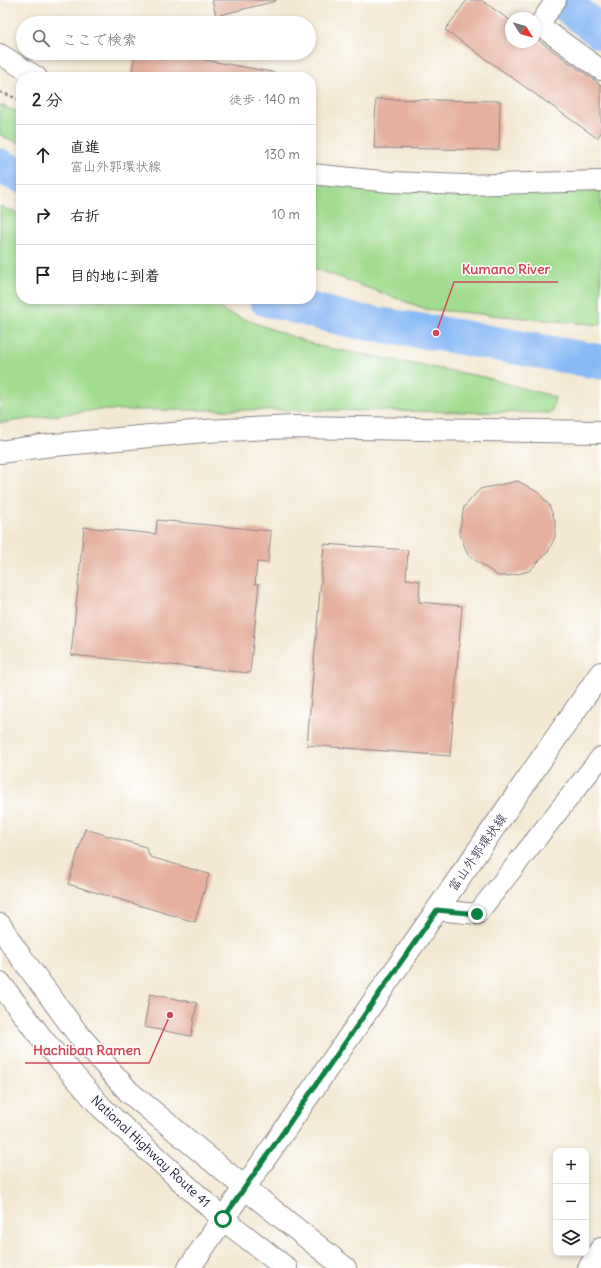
<!DOCTYPE html>
<html lang="ja">
<meta charset="utf-8">
<style>
:root{--surface:#fff;--page:#f2f2f2;--text:#202124;--muted:#757577;--line:#e0e0e0}
body{margin:0;font-family:Delius,"Klee One",sans-serif;background:var(--page);color:var(--text)}
.controls{position:absolute;right:12px;bottom:12px;display:grid;overflow:hidden;border-radius:8px;box-shadow:0 2px 6px #0003}
.controls button{width:36px;height:36px;display:grid;place-items:center;padding:0;border:0;border-bottom:1px solid var(--line);background:var(--surface);color:var(--text);font:20px sans-serif}
.compass{position:absolute;left:505px;top:12px;width:36px;height:36px;border-radius:50%;background:var(--surface);box-shadow:0 2px 6px #0003;rotate:127deg}
.stop{position:absolute;width:12px;height:12px;margin:-9px;border:3px solid #0b8043;border-radius:50%;background:#fff}
.stop.end{background:#0b8043;border-color:#fff;box-shadow:0 1px 4px #0008}
.list{margin:0;padding:0;list-style:none}
h2{display:flex;justify-content:space-between;align-items:center;height:52px;margin:0;padding:0 16px;font-size:17px}
h2 small{font-size:13px;font-weight:400;color:var(--muted)}
.list li{display:grid;grid-template-columns:26px 1fr auto;gap:12px;align-items:center;box-sizing:border-box;height:60px;padding:0 16px;border-top:1px solid var(--line)}
.list b{display:block;font-size:15px;white-space:nowrap}
.list p{margin:0;font-size:13px;white-space:nowrap;color:var(--muted)}
.list em{font-size:13px;font-style:normal;color:var(--muted)}
.icon{flex:none;width:22px;height:22px;fill:none;stroke:currentColor;stroke-width:2;stroke-linecap:round;stroke-linejoin:round}
.map{position:relative;flex:none;width:601px;height:1268px;overflow:hidden}
.search{position:absolute;background:var(--surface);box-shadow:0 2px 6px #0003;left:16px;top:16px;width:300px;height:44px;display:flex;align-items:center;gap:10px;box-sizing:border-box;padding:0 14px;border-radius:22px;color:var(--muted);font-size:15px}
.panel{position:absolute;background:var(--surface);box-shadow:0 2px 6px #0003;left:16px;top:72px;width:300px;height:232px;border-radius:16px}
.map>svg:first-child{display:block}
.green{fill:#a1dc90;stroke:#627f66}
.lines{fill:none;stroke-linecap:round;stroke-linejoin:round}
.river{stroke:#88b9f4;stroke-width:35}
.building{fill:#e5b19e}
.street-casing{stroke:#8a8586;stroke-width:22}
.secondary-casing{stroke:#8a8586;stroke-width:24}
.primary-casing{stroke:#8a8586;stroke-width:24}
.highway-casing{stroke:#8a8586;stroke-width:24}
.path{stroke:#8a8586;stroke-width:2.5;stroke-dasharray:3 3;stroke-linecap:butt}
.street{stroke:#fff;stroke-width:20}
.secondary{stroke:#fff;stroke-width:22}
.primary{stroke:#fff;stroke-width:22}
.highway{stroke:#fff;stroke-width:22}
.route{stroke:#0b8043;stroke-width:5}
.labels{text-anchor:middle;stroke-width:3;stroke-linejoin:round;paint-order:stroke}
.street-label{font-size:13px;fill:#22223b;stroke:#fff}
.leader{fill:none;stroke:#d1495b;stroke-width:1.5}
.callout-dot{fill:#d1495b;stroke:#fff;stroke-width:1.5}
.callout-label{font-size:14px;text-anchor:middle;font-weight:bold;fill:#d1495b;stroke:#fff;stroke-width:3;stroke-linejoin:round;paint-order:stroke}
</style>
<div class="map">
<svg width="601" height="1268" viewBox="0 0 601 1268">
<rect width="100%" height="100%" fill="#fff"/>
<filter id="ink" filterUnits="userSpaceOnUse"><feTurbulence type="fractalNoise" baseFrequency=".025" numOctaves="2"/><feDisplacementMap in="SourceGraphic" scale="8" xChannelSelector="R" yChannelSelector="G"/><feConvolveMatrix kernelMatrix="1 2 1 2 8 2 1 2 1" color-interpolation-filters="sRGB"/></filter>
<filter id="wash" filterUnits="userSpaceOnUse"><feTurbulence type="fractalNoise" baseFrequency=".012" numOctaves="4" result="noise"/><feDisplacementMap in="SourceGraphic" scale="16" xChannelSelector="R" yChannelSelector="G"/><feGaussianBlur stdDeviation="0.9" result="paint"/><feColorMatrix in="noise" values="0 0 0 0 0 0 0 0 0 0 0 0 0 0 0 0 0 1.4 0 .05"/><feComposite in="paint" operator="in"/></filter>
<g filter="url(#wash)">
<rect width="100%" height="100%" fill="#f3e8d1"/>
<path class="green" d="M0 105 21 113V144L0 135Z
M311 181 601 191V325L426 309 311 267Z
M0 206 21 215V299H210L225 312 318 346 484 377 555 397 552 413 301 410H95L0 423Z"/>
<g class="lines">
<path class="river" d="M560 0 601 32
M0 166 21 176
M266 299 354 321 436 333 601 362"/>
</g>
<g id="blocks">
<path class="building" d="M212 0H276V1L216 16Z
M467 0H481L511 21V42H535V38L601 85V133L597 138 445 30Z
M135 53H166L277 73 276 77H131Z
M376 99 500 101 499 150 374 148Z
M518 481 539 493 549 505 555 521V537L548 552 529 571 509 576H498L468 555 459 532 464 507 480 489Z
M157 520 271 531 268 563 257 562 255 584H259L250 673 71 655 84 527 156 534Z
M324 544 408 550 406 579 420 581 419 602 462 606 450 756 307 745Z
M85 829 146 847 150 857 209 874 195 922 68 884Z
M150 994 197 1003 191 1036 144 1027Z"/>
</g>
</g>
<g filter="url(#ink)">
<use href="#blocks" fill-opacity="0" stroke="#8a8586" stroke-width="1"/>
<g class="lines">
<g class="street-casing">
<path id="street" d="M556 0 539 25 601 70
M0 54 37 77
M311 174 391 182 464 185 601 181
M437 910 477 914 601 757"/>
</g>
<g class="secondary-casing">
<path id="secondary" d="M0 452 43 446 204 431 294 427 601 432
M589 1268 601 1249"/>
</g>
<g class="primary-casing">
<path id="primary" d="M189 1268 601 673"/>
</g>
<g class="highway-casing">
<path id="highway" d="M0 925 13 946 77 1033 129 1092 245 1188 345 1268
M0 983 43 1040 102 1108 223 1219 286 1268"/>
</g>
<path class="path" d="M0 92 21 100"/>
<use href="#street" class="street"/>
<use href="#secondary" class="secondary"/>
<use href="#primary" class="primary"/>
<use href="#highway" class="highway"/>
</g>
</g>
<g class="lines" filter="url(#ink)">
<path class="route" d="M223 1219 437 910 477 914"/>
</g>
<g class="labels">
<g class="street-label">
<text transform="translate(477 852) rotate(-55)" y="5">富山外郭環状線</text>
<text transform="translate(151 1151) rotate(43)" y="5">National Highway Route 41</text>
</g>
</g>
<path class="leader" d="M436 333L454 282H558M170 1015L149 1063H25"/>
<g class="callout-dot">
<circle cx="436" cy="333" r="4"/>
<circle cx="170" cy="1015" r="4"/>
</g>
<g class="callout-label">
<text x="506" y="274">Kumano River</text>
<text x="87" y="1055">Hachiban Ramen</text>
</g>
</svg>
<div class="controls">
<button>+</button>
<button>−</button>
<button><svg class="icon" aria-label="layers" viewBox="0 0 24 24"><path d="M12 4l9 5-9 5-9-5zM3 14l9 5 9-5"/></svg></button>
</div>
<svg class="compass" viewBox="-18 -18 36 36"><path d="M0-13l5 13h-10z" fill="#e53935"/><path d="M0 13l5-13h-10z" fill="#757577"/></svg>
<div class="stop" style="left:223px;top:1219px"></div>
<div class="stop end" style="left:477px;top:914px"></div>
<div class="search"><svg class="icon" aria-label="search" viewBox="0 0 24 24"><circle cx="10" cy="10" r="6"/><path d="M15 15l6 6"/></svg>ここで検索</div>
<section class="panel">
<h2>2 分<small>徒歩 · 140 m</small></h2>
<ul class="list">
<li><svg class="icon" aria-label="ahead" viewBox="0 0 24 24"><path d="M12 20V5M6 11l6-6 6 6"/></svg><div><b>直進</b><p>富山外郭環状線</p></div><em>130 m</em></li>
<li><svg class="icon" aria-label="right" viewBox="0 0 24 24"><path d="M7 20v-9h11M14 6l5 5-5 5"/></svg><div><b>右折</b></div><em>10 m</em></li>
<li><svg class="icon" aria-label="arrive" viewBox="0 0 24 24"><path d="M6 21V4h12l-3 4 3 4H6"/></svg><div><b>目的地に到着</b></div></li>
</ul>
</section>
</div>
